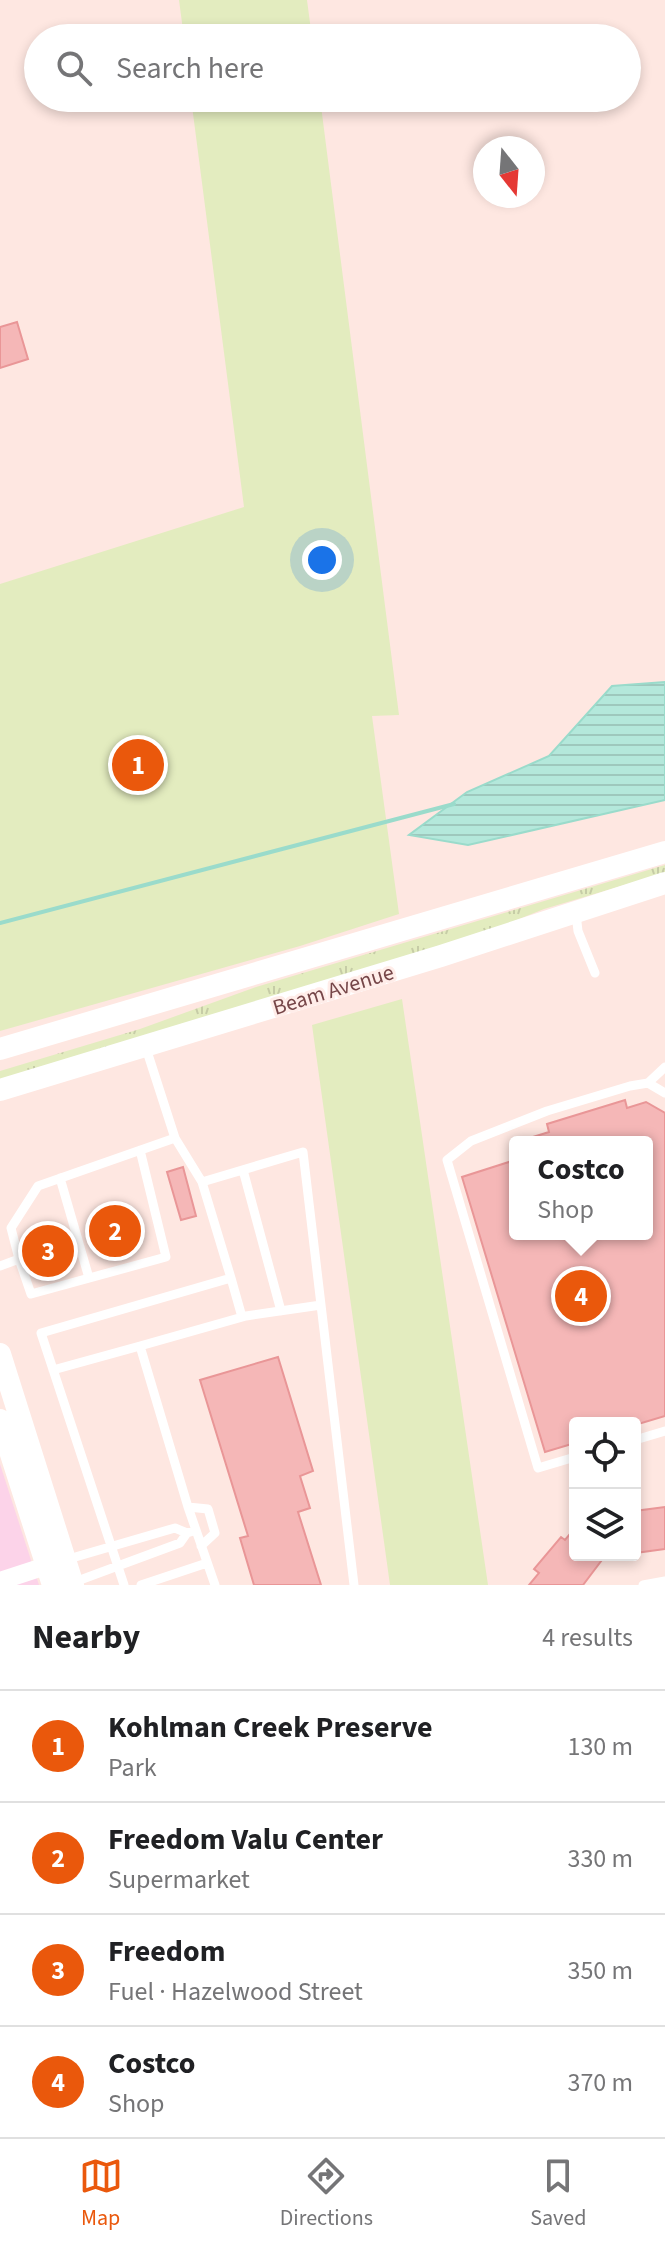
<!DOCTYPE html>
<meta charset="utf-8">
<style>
:root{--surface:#fff;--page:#f6f6f6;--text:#202124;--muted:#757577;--line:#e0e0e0;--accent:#ea580c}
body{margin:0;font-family:"Source Sans 3",sans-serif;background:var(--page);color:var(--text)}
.controls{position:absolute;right:24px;bottom:24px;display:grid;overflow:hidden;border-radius:8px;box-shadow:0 4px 12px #0003}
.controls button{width:72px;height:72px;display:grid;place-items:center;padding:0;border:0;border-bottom:2px solid var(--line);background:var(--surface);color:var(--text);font:40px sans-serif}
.compass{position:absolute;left:473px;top:136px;width:72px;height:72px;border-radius:50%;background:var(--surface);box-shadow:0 4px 12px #0003;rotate:163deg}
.you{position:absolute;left:322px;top:560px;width:28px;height:28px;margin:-20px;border:6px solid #fff;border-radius:50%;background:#1a73e8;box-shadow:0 0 0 12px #1a73e833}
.badge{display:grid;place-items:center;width:52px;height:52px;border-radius:50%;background:var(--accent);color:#fff;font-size:26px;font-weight:700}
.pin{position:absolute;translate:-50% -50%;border:4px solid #fff;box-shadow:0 2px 8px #0006}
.popup{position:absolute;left:509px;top:1136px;width:144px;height:104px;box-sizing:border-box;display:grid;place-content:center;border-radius:8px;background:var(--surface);filter:drop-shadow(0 2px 6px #0005);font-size:26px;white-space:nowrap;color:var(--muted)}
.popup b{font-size:30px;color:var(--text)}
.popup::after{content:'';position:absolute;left:50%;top:100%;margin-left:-16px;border:16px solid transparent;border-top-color:var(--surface)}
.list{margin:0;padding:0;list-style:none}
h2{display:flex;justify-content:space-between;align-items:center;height:104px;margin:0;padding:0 32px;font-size:34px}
h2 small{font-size:26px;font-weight:400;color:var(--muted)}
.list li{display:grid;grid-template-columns:52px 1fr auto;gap:24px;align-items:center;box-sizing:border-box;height:112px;padding:0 32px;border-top:2px solid var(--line)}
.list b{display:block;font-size:30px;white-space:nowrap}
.list p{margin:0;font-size:26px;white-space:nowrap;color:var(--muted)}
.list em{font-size:26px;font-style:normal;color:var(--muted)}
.icon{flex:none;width:44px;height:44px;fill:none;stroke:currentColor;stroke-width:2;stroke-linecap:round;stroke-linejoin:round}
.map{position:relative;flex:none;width:665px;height:1585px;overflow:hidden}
.search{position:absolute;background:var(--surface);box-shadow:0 4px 12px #0003;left:24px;right:24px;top:24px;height:88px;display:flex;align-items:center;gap:20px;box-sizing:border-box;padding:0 28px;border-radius:44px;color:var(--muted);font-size:30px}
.sheet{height:552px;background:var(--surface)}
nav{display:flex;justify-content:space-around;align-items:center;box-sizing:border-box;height:112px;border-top:2px solid var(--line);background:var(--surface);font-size:22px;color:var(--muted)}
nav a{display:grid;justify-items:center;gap:4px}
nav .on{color:var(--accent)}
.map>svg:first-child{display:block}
.medical{fill:#fcd3e9}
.grass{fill:url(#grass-tufts)}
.green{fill:#e3ecbf}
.water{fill:url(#water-rules);stroke:#9adbcb;stroke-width:2}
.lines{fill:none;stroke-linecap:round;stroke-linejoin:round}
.stream{stroke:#9adbcb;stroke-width:4}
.building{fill:#f5b7b7;stroke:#e99697;stroke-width:2}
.service{stroke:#fff;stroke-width:9}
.minor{stroke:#fff;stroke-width:18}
.tertiary{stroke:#fff;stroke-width:22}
.labels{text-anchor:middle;stroke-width:6;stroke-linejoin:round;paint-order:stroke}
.street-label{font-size:22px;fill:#764648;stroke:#ffede9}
</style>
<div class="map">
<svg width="665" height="1585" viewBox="0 0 665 1585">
<defs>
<pattern id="grass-tufts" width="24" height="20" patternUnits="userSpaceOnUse" patternTransform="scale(2)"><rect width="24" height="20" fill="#e3ecbf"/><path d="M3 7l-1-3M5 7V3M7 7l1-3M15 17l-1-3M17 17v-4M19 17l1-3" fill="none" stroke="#c6cca6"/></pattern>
<pattern id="water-rules" width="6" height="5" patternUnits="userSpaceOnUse" patternTransform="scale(2)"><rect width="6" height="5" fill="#b4e8db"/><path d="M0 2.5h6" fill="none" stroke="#9ec8bd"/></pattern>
</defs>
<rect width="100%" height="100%" fill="#fee7e1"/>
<path class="medical" d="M0 1464 39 1585H0Z"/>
<path class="grass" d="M665 865V873L544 909 462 942 0 1082V1071L140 1029 256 987Z"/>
<path class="green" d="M179 0H307L312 38H184Z
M191 98H320L399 715 372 716 399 914 300 946 0 1031V584L244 507Z
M402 999 488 1585H390L312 1025Z"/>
<path class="water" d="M665 682V800L468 845 409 835 467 792 549 756 612 686Z"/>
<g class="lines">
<path class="stream" d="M0 923 454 804"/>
</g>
<path class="building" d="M17 322 28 359 0 368V327Z
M625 1100 627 1108 646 1102 665 1113V1416L635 1425 575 1423V1443L545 1452 462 1177 515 1160V1234H647V1142L520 1141 549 1132 547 1124Z
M183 1167 196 1216 181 1220 167 1172Z
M278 1357 313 1471 300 1476 310 1508 298 1512 321 1585H254L240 1538 248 1536 200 1380Z
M665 1507V1549L635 1553V1511Z
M575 1528V1555H616L605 1556 583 1585H529L539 1573 534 1569 561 1537 565 1540Z"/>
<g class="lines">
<path class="service" d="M576 914 578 931 595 973
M648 1083 665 1093
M175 1138 202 1182
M243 1170 281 1311
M60 1178 89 1278
M19 1259 31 1294 166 1257 140 1150
M0 1266 19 1259 11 1228 38 1186 175 1138 145 1045
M231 1278 242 1317
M53 1370 140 1346
M635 1440 665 1431
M575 1457 538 1468 447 1160 471 1141 547 1111 630 1086 648 1083 665 1067
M188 1507 208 1509 215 1533 201 1546
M65 1560 175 1528 187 1533
M72 1583 180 1543 187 1533 196 1530
M124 1585 41 1333 231 1278 202 1182 303 1152 354 1585
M141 1585 207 1563
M215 1585 188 1507 140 1346 246 1316 321 1305
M643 1585 665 1581"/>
<path class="minor" d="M0 1581 58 1562"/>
<path class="tertiary" d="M0 1049 665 852
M0 1090 441 956 665 883
M0 1354 73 1585
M0 1420 53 1585"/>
</g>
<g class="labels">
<g class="street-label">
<text transform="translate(333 989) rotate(-17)" y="8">Beam Avenue</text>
</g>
</g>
</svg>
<div class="controls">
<button><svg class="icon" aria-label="locate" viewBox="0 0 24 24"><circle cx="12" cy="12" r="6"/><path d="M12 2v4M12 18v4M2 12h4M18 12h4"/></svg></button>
<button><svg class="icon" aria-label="layers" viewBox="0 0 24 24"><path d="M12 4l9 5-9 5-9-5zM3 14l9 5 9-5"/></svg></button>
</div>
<svg class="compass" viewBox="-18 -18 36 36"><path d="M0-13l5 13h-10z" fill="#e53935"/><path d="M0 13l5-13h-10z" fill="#757577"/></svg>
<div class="you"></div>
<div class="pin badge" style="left:138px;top:765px">1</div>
<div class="pin badge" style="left:115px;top:1231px">2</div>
<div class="pin badge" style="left:48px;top:1251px">3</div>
<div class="pin badge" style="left:581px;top:1296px">4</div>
<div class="popup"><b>Costco</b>Shop</div>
<div class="search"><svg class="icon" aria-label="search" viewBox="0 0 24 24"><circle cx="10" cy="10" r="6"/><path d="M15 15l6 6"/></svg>Search here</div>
</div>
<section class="sheet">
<h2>Nearby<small>4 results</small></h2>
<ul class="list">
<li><span class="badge">1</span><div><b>Kohlman Creek Preserve</b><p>Park</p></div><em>130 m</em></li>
<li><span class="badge">2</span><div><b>Freedom Valu Center</b><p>Supermarket</p></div><em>330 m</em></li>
<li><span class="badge">3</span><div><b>Freedom</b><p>Fuel · Hazelwood Street</p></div><em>350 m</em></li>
<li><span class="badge">4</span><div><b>Costco</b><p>Shop</p></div><em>370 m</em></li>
</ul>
</section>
<nav>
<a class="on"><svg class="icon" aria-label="map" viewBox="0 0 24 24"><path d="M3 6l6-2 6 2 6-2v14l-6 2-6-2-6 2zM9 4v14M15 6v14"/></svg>Map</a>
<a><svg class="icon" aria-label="directions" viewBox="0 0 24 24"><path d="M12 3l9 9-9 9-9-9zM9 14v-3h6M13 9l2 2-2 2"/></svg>Directions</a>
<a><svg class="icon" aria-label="saved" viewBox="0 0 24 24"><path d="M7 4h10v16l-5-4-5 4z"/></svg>Saved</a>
</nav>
